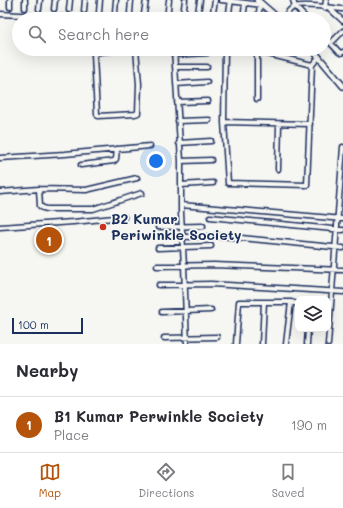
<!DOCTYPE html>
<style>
:root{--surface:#fff;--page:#f2f2f3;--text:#2b2b33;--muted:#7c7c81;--line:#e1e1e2;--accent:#b45309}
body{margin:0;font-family:Mali,sans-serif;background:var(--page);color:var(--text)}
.controls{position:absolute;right:12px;bottom:12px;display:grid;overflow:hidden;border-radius:8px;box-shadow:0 4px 16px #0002}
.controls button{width:36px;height:36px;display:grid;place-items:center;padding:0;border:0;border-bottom:1px solid var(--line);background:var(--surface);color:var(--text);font:20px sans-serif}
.scale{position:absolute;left:12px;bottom:10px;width:71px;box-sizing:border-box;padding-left:4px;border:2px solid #1b2f5e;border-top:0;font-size:11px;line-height:14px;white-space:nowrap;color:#1b2f5e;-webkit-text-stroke:3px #f6f6f2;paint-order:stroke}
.you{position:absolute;left:156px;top:161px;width:14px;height:14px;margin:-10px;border:3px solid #fff;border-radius:50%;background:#1a73e8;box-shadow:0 0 0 6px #1a73e833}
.badge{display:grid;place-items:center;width:26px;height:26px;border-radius:50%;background:var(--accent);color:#fff;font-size:13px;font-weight:700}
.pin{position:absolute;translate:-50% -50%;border:2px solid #fff;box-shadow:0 1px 4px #0006}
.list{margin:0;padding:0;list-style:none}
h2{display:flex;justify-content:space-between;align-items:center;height:52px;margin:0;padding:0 16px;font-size:17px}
h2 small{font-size:13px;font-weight:400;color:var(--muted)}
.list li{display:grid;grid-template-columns:26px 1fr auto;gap:12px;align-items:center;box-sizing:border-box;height:56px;padding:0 16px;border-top:1px solid var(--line)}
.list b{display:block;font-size:15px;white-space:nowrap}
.list p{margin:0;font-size:13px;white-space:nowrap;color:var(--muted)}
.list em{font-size:13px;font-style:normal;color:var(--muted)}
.icon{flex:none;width:22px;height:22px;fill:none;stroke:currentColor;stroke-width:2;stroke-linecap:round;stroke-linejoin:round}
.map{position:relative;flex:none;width:343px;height:344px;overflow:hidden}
.search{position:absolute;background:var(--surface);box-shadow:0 4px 16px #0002;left:12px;right:12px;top:12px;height:44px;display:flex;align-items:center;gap:10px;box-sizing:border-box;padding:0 14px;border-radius:22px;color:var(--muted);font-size:15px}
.sheet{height:108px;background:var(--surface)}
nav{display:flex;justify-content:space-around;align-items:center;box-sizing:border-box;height:56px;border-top:1px solid var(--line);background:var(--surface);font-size:11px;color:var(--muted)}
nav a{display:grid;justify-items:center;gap:2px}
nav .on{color:var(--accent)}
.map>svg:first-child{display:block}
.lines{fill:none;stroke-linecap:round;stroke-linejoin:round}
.minor-casing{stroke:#1b2f5e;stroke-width:7}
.tertiary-casing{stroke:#1b2f5e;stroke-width:8}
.minor{stroke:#f6f6f2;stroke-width:4}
.tertiary{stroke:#f6f6f2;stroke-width:5}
.poi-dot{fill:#c8321e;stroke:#f6f6f2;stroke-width:1.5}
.labels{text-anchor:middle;stroke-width:3.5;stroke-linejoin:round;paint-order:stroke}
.poi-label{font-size:14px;font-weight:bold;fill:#1b2f5e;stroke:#f6f6f2;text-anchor:start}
</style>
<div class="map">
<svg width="343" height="344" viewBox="0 0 343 344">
<rect width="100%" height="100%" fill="#f6f6f2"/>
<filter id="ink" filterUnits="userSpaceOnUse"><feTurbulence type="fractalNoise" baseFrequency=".025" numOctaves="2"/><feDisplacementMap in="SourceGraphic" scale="8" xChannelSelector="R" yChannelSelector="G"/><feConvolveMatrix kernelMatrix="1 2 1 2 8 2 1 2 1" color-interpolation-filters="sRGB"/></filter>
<g filter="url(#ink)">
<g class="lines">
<g class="minor-casing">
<path id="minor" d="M221 0 262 5
M293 0 295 7 307 19
M10 7V0
M25 8V0
M325 8 326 0
M39 9 40 0
M54 9 55 0
M330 9 343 21
M69 10 70 0
M84 11 85 0
M99 12 100 0
M115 12 116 0
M130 13 131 0
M0 14 100 19
M144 14 146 0
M183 16 185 0
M167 19 169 0
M197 19 200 0
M212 19 215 0
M228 19 231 0
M243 19 245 4
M258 19 260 5
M283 19C286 15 289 9 294 7 303 3 332 8 343 9
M324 36 339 52 341 53 343 52
M331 43 343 31
M116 49C110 53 99 49 94 55L97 114 98 116 135 114 138 113 139 84 136 49
M174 49 181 161V213L184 266 187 344
M225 49 224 122 228 183 307 185 312 65 319 57
M248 49 312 65
M257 51V99
M174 55 207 53
M175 67H207
M176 84 207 82
M177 102 208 101
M178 121 209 120
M224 122 310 124
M179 143 211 141
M0 158 65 154 150 146
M181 161 211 160
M81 165 114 161 116 159 117 149
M278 169 279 124
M181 185 213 183
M39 189 40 206 43 208 47 209H93L142 193
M0 192 39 189 86 190 137 178
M181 205 343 219
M210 217 343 230
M0 227 73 222 124 217
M158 227 203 226
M182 237 221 236 343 248
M158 248 211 246
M157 266 214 265 343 270
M159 285 211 284 343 292
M162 312 211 310
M164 338 217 337
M236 344 239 302H291L298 304
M262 344 264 302
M286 344 291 302
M307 344 308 329
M328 344 343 147"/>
</g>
<g class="tertiary-casing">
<path id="tertiary" d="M257 0 279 19
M312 49 343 86"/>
</g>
<use href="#minor" class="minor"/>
<use href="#tertiary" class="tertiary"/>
</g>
</g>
<circle class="poi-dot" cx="103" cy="227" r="4"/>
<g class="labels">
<g class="poi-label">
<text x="111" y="224">B2 Kumar<tspan x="111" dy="16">Periwinkle Society</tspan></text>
</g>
</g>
</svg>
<div class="controls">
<button><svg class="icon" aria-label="layers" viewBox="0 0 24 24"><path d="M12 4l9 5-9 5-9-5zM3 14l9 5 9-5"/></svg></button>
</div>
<div class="scale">100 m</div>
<div class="you"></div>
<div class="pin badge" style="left:49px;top:240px">1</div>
<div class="search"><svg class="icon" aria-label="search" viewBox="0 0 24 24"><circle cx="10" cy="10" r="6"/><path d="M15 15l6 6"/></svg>Search here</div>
</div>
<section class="sheet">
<h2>Nearby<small></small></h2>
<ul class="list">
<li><span class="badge">1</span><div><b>B1 Kumar Perwinkle Society</b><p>Place</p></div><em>190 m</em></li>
</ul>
</section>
<nav>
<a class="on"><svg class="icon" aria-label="map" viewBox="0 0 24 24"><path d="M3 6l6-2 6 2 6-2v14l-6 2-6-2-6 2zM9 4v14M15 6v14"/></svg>Map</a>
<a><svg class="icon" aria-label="directions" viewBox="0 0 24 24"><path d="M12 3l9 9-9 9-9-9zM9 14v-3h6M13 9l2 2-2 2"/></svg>Directions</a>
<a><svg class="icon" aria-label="saved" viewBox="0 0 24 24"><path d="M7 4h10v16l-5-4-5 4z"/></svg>Saved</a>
</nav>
